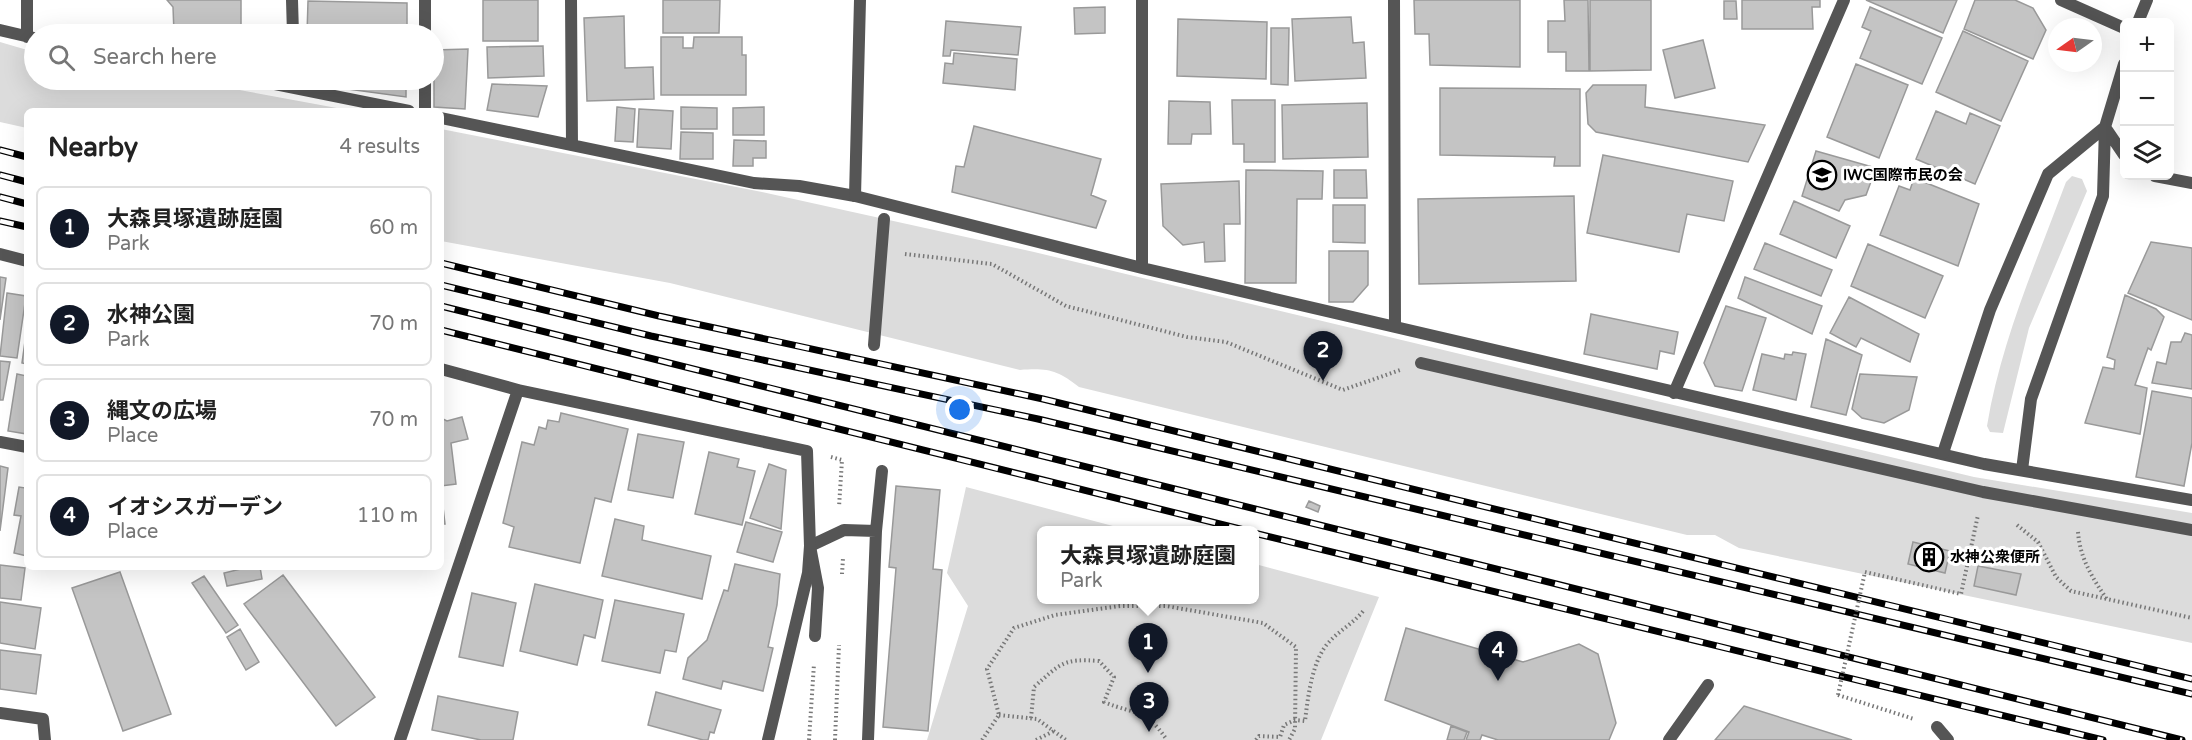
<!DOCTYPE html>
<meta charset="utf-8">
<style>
:root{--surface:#fff;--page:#f6f6f6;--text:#222;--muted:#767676;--line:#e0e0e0;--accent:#111827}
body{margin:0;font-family:"Varela Round","Noto Sans JP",sans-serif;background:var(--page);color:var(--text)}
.controls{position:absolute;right:18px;top:18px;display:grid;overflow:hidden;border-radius:9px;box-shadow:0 6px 24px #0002}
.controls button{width:54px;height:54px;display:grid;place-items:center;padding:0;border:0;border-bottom:2px solid var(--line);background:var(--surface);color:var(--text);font:30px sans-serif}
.compass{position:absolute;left:2048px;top:18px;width:54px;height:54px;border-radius:50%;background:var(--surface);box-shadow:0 6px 24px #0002;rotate:256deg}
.you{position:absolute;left:960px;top:410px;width:21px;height:21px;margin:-15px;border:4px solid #fff;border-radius:50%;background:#1a73e8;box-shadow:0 0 0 9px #1a73e833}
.badge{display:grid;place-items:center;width:39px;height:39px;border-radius:50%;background:var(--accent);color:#fff;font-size:20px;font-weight:700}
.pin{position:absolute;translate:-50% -50px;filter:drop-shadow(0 2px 3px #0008)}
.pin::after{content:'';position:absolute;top:32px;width:21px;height:18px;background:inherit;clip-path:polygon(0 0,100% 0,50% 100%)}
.popup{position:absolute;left:1037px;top:526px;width:222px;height:78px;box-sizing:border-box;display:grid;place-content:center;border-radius:9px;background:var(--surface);filter:drop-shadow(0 2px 4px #0005);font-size:20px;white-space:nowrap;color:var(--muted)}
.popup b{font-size:22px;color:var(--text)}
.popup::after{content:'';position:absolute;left:50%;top:100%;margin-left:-12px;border:12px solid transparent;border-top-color:var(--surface)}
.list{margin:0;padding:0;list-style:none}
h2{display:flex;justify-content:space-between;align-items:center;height:78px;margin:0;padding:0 24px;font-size:26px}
h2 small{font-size:20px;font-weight:400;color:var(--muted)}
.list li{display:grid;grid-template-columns:39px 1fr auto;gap:18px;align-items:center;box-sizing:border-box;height:84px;margin:0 12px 12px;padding:0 12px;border:2px solid var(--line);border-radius:9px}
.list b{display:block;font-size:22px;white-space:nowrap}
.list p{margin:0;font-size:20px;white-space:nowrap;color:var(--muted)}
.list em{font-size:20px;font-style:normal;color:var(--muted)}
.icon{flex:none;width:33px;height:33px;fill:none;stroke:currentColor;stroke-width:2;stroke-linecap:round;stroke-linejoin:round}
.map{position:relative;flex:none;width:2192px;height:740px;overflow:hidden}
.search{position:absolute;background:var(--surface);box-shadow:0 6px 24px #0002;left:24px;top:24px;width:420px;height:66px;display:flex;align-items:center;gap:15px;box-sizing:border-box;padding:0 21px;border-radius:33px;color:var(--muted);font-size:22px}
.panel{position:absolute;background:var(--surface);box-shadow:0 6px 24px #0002;left:24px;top:108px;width:420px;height:462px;border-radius:9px}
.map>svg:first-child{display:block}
.green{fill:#dcdcdc}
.building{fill:#c4c4c4;stroke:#999;stroke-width:1.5}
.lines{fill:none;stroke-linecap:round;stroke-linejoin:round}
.path{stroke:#777;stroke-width:4;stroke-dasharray:1.5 3;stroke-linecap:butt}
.service{stroke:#555;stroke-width:12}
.pedestrian{stroke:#555;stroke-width:12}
.minor{stroke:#555;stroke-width:12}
.tertiary{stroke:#555;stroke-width:12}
.rail-casing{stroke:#000;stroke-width:7}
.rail{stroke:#fff;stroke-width:4.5;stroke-dasharray:14;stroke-linecap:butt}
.path-bridge{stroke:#777;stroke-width:4;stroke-dasharray:1.5 3;stroke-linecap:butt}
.labels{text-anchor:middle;stroke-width:6;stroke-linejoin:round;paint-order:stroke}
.poi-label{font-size:15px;font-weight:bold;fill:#000;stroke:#fff;text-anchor:start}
</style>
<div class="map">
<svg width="2192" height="740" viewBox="0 0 2192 740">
<rect width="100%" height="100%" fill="#fff"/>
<path class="green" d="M0 42 34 52V80H185L353 111H27V128L0 122Z
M441 129 762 192 1034 252 1974 477 2192 513V643L1739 548 1715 535H1687L1079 387C1057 370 1048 368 1020 370L670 283 441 241Z
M2072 176 2082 179 2087 191 2029 328 2003 433 1990 432 1987 426C2001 341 2036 263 2066 182Z
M966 487 1128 530H1042V600H1254L1255 564 1379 597 1321 740H927L968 606 947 573Z"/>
<path class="building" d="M167 0H241V34L174 33 173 7Z
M483 0H538V41H483Z
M663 0H720L719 33H663Z
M1414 0H1520V67L1430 65 1429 34H1415Z
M1564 0H1588L1589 71H1566V52H1548V21H1565Z
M1590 0H1651V70L1590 71Z
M1742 0H1820V7H1812L1813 29H1742Z
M1866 0H1957L1943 33Z
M1975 0H2015L2033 8 2046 30 2033 59 1964 29Z
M308 1 407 3V34H307Z
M1724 1H1736L1737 19H1724Z
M1105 7V33L1075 34 1074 8Z
M1870 7 1942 38 1922 84 1860 58 1871 31 1862 27Z
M624 16 625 68 653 67 654 99 587 101 584 18Z
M1351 17 1353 43 1364 42 1366 78 1295 81 1292 19Z
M1178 19 1267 22 1266 79 1177 76Z
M946 21 1021 27 1018 55 951 50 950 56H943Z
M1271 28H1289L1288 85 1271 84Z
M1963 31 2028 61 2001 121 1936 92Z
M661 37H683V48H693L694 37H742V55H746V95H661Z
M1703 40 1715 88 1675 98 1663 50Z
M543 46 544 76 488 78 487 47Z
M468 49 465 109 434 107V50Z
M954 53 1017 59 1015 90 943 83 945 63 953 64Z
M1856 64 1908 85 1879 158 1827 137Z
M319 80H406V97L333 87Z
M492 84 547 86 538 117 487 110Z
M1593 85H1646L1645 107 1765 125 1748 162 1596 132 1588 124 1586 93Z
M1440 88 1580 89V166H1554L1555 157 1440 155Z
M1232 100H1275V162H1244V144H1233Z
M1169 101 1210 102 1211 134H1192L1191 144H1168Z
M1367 103 1368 157 1283 159 1282 105Z
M617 107 635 109 633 142 615 141Z
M681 107 717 108V129H681Z
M764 107V135H733V108Z
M639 109 673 111 671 149 637 147Z
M1936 111 1966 124 1970 113 2000 126 1975 184 1916 159Z
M974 126 1101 159 1091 195 1106 201 1096 228 952 192 956 166 964 167Z
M681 132 713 133V159H680Z
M734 140 766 141V158H753V166H733Z
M1816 151 1876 168 1866 195 1845 200 1839 211 1802 196Z
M1603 155 1733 181 1724 221 1687 214 1679 252 1587 233Z
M1246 170 1323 171 1322 199H1297L1296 283H1245Z
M1334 170H1366L1367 198H1334Z
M1914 178 1979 204 1958 266 1880 235 1899 186 1910 190Z
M1239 181 1240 224H1224L1225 261 1205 262 1204 242 1183 245 1163 226 1161 184Z
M1574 196 1576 281 1419 284 1418 199Z
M1794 201 1850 226 1836 258 1780 234Z
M1333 205H1365V243L1333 242Z
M2151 242 2192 248V320L2128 293Z
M1765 243 1832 270 1821 296 1754 269Z
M1868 244 1943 276 1925 318 1851 286Z
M1329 251H1368V285L1353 302H1329Z
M0 277 6 278 0 320Z
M1745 277 1822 306 1812 334 1738 298Z
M7 293 26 296 17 358 0 356Z
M2125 295 2156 309 2164 317 2151 350 2148 348 2135 385 2147 388 2140 434 2085 423 2103 367 2114 369 2115 360 2107 357Z
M1849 297 1919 334 1910 362 1861 338 1856 347 1830 333Z
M1726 306 1766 318 1742 391 1715 386 1704 363Z
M1591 314 1678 332 1674 354 1660 351 1657 369 1584 354Z
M27 327V364L22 363Z
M2185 333 2192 335V389L2152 383 2157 362 2166 364 2171 342H2181Z
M1826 339 1862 355 1846 415 1811 407Z
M1793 352 1806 354 1796 400 1753 390 1762 354 1784 359 1785 354 1792 355Z
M0 361 10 362 3 400H0Z
M17 374 27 376V434L8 431Z
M1860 374 1917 377 1909 410 1884 423 1862 418 1852 409Z
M2152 391 2192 398V443L2184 486 2136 477Z
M561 413 628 429 611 502 595 498 580 563 509 547 514 527 503 523 522 442 534 445 539 427 546 429 548 420 559 422Z
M462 417 468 439 451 443 456 484 441 486V418L447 421Z
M638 434 684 442 673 498 628 490Z
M709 452 739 459 737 467 755 471 742 525 695 514Z
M769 464 786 470 781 529 750 518Z
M0 466 8 468 0 531Z
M27 478V556L14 553 21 516 14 515 19 487 25 488Z
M896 486 940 490 933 569 942 570 928 731 883 727 896 568 889 567Z
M441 490 445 524H441Z
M1309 501 1320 506 1318 512 1306 507Z
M615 519 644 526 642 540 711 556 702 599 602 576Z
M746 522 782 532 773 562 737 552Z
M1913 542 1950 551 1945 573 1908 564Z
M735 564 780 574 777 605 768 647 773 648 763 691 723 681 721 689 683 679 688 658 707 640 724 590 728 591Z
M0 565 25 568 21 600 0 598Z
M1978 566 2021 574 2016 595 1974 586Z
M249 567H260L262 579 227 586 224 573Z
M120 572 171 714 123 731 72 588Z
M283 575 375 697 336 726 244 604Z
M204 576 238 625 226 633 192 583Z
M535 584 603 600 595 638 584 635 577 665 520 651Z
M472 593 516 603 503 666 459 657Z
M615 600 684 614 676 652 665 650 660 673 602 661Z
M0 602 41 608 35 649 0 643Z
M1406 628 1523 662 1579 644 1598 654 1616 723 1609 740H1498L1482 735 1480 740H1466L1469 732 1385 700Z
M240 629 259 662 246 670 227 637Z
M0 650 41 655 36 694 0 689Z
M656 692 721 710 714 733 710 732 708 740H703L648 725Z
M438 696 518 712 513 740H481L432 730Z
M1744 706 1852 740H1715Z
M1451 726 1467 732 1464 740H1447Z"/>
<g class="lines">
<path class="path" d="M905 254 992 264 1066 306 1187 337 1226 342 1343 390 1400 370
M831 457 842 460 839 507
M2017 525 2038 542 2056 577 2071 591 2192 618
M2078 532C2080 559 2093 579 2108 601
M1865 572 1961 594 1978 515
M842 574 843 558
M1838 695 1914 719
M999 715 1037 719 1066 740
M1031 718 1034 687C1060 664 1063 658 1099 661L1114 677 1104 702C1138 716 1144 707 1167 740
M809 740 814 664
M835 740 839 645
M982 740 999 715 987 669 1014 628 1055 615 1120 606H1166L1263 623 1296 647 1295 729 1289 740
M1036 740 1054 731
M1256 740 1259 736 1280 737 1284 725 1295 720 1305 721C1308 697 1312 660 1329 642 1340 630 1354 623 1364 610"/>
<path class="service" d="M425 0V34
M425 80V111
M0 442 27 447
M876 531 882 471
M768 740 808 573 810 546 844 530 876 531 868 740"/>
<path class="pedestrian" d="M874 345 884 219
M1421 363 1983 492 2192 530
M1937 727 1948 740"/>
<path class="minor" d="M292 0 293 34
M571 0 572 145
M1394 0 1395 327
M2061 0 2124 28
M0 30 34 38
M27 37V0
M254 80 409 111
M441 118 754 183 799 186 855 196 1142 268 1984 464 2192 500
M0 254 27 261
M1142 268V0
M441 369 518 390 807 451 810 546 818 588 815 636
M1674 393 1844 0
M0 713 43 719 45 740
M400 740 518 390
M1669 740 1708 685"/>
<path class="tertiary" d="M2138 22 2147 0
M2105 127 2124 155
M2155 176 2192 183
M855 196 860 0
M1943 453 1990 310 2048 174 2105 127
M2022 470 2031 399 2103 196 2105 127 2124 64"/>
<g class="rail-casing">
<path id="rail" d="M0 150 27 157
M0 175 27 182
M0 197 27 204
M0 221 27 227
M441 263 659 316 1043 399 2192 679
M441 285 651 336 1038 419 2192 694
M441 306 2182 740
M441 330 1244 530
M1254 533 2103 740"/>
</g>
<use href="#rail" class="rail"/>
<path class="path-bridge" d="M1838 695 1865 572"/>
</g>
<defs>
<g id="school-ring" transform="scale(1.5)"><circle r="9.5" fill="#fff" stroke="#000" stroke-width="1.5"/><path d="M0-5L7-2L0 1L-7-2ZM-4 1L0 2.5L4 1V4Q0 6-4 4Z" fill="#000"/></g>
<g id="building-ring" transform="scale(1.5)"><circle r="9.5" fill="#fff" stroke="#000" stroke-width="1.5"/><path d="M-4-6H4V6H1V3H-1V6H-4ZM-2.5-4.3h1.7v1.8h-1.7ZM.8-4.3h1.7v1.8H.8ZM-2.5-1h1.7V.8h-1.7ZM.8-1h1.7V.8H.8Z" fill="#000"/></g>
</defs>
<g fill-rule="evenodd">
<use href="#school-ring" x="1822" y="175"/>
<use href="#building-ring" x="1929" y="557"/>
</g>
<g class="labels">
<g class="poi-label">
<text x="1843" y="180">IWC国際市民の会</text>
<text x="1950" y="562">水神公衆便所</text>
</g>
</g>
</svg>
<div class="controls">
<button>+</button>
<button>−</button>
<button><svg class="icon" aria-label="layers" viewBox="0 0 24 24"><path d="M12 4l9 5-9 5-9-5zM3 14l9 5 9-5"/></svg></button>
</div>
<svg class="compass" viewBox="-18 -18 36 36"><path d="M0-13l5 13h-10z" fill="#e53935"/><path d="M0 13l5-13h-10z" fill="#767676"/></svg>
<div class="you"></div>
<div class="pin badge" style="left:1148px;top:673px">1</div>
<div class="popup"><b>大森貝塚遺跡庭園</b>Park</div>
<div class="pin badge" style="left:1323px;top:381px">2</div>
<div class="pin badge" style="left:1149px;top:732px">3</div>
<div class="pin badge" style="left:1498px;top:681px">4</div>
<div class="search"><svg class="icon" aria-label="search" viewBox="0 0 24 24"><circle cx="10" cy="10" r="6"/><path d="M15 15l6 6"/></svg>Search here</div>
<section class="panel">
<h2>Nearby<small>4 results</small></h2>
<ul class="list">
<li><span class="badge">1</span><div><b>大森貝塚遺跡庭園</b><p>Park</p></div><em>60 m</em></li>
<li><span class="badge">2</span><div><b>水神公園</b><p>Park</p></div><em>70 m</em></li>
<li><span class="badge">3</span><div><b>縄文の広場</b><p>Place</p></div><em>70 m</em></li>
<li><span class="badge">4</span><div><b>イオシスガーデン</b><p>Place</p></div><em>110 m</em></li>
</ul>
</section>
</div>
